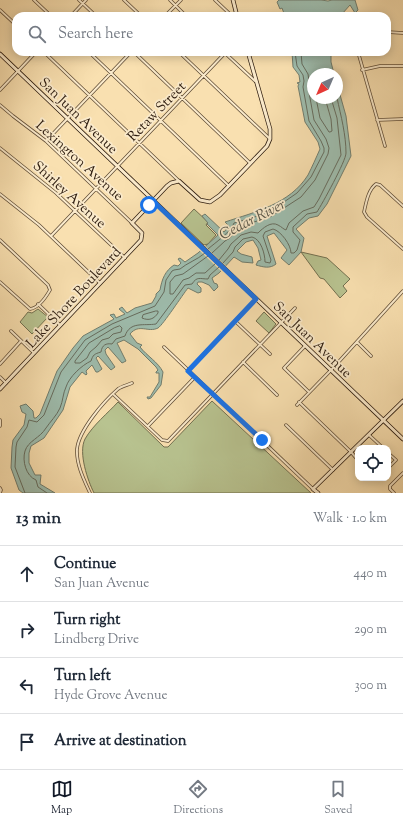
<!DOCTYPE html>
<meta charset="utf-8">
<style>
:root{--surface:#fff;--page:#f2f2f3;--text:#1f2937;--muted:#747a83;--line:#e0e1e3;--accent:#111827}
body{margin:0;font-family:"Sorts Mill Goudy",serif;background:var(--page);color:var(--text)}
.controls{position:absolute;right:12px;bottom:12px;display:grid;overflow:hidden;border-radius:8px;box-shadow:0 2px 10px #0003}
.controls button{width:36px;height:36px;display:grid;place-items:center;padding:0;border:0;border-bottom:1px solid var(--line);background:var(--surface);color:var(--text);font:20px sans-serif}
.compass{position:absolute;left:307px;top:68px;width:36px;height:36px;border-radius:50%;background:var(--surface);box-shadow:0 2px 10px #0003;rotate:224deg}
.stop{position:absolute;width:12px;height:12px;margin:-9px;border:3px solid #1a73e8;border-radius:50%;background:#fff}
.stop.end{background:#1a73e8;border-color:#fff;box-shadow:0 1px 4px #0008}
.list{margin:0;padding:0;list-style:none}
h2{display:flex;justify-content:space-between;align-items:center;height:52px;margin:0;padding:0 16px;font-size:17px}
h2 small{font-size:13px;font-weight:400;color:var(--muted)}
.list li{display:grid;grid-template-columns:26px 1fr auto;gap:12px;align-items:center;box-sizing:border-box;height:56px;padding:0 16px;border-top:1px solid var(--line)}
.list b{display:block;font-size:15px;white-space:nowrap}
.list p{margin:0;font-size:13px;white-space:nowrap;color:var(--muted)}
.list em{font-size:13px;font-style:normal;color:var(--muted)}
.icon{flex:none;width:22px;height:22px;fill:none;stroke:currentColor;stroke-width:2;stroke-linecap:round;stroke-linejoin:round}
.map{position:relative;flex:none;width:403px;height:493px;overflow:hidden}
.search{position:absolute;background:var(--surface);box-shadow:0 2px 10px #0003;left:12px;right:12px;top:12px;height:44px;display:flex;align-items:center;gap:10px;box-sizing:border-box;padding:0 14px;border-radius:12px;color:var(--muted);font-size:15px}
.sheet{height:276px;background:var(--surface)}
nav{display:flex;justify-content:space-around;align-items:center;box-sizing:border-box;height:56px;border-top:1px solid var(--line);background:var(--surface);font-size:11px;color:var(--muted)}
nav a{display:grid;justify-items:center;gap:2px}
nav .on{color:var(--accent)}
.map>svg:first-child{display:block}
.green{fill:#b8c390;stroke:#727050}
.water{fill:#9ebdae;stroke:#717d6e}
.pier{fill:#f9e0b0}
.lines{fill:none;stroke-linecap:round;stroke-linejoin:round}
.shore{stroke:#666c5e;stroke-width:1}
.street-casing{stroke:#604d37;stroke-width:3.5}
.secondary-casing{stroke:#2d1c0f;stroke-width:4.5}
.street{stroke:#fbebcc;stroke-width:2}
.secondary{stroke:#fbebcc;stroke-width:3}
.route{stroke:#1a73e8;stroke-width:5}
.labels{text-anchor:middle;stroke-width:3.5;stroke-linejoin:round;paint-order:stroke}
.street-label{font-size:14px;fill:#2d1c0f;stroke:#fbebcc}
.water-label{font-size:15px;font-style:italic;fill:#555447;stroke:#fbebcc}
</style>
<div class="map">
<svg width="403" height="493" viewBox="0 0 403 493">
<rect width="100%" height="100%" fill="#f9e0b0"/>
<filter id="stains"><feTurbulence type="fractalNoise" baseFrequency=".005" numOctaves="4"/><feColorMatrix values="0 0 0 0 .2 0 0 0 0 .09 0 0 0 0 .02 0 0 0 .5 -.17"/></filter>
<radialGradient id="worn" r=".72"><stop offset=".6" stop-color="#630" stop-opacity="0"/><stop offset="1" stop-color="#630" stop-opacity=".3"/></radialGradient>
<path class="green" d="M194 209 208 222 206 225 216 235 208 244 204 245 181 223Z
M301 252 327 258 350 279 343 286 347 291 340 298 324 279 320 278Z
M38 309 48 317 32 334 20 322 28 312 32 313Z
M264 312 276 324 269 333 256 321Z
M212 401 311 493H94C88 481 78 453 85 439 93 425 108 413 118 402L164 447H168Z"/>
<path class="water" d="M279 0H321L328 1 332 0H355L358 10 355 13 350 5 342 14 343 16H285L282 8 280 9 277 2Z
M292 52H331V62L334 74H313V98H337V84L346 116 351 156 327 204 318 216 309 218 296 229 304 238 301 252 289 265 281 258 287 250 274 233 267 236 276 264C270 269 263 267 256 265L258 261 261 260 258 248 253 240 246 242 237 251 241 254 252 257 253 263 242 262 234 257 219 273 212 278 214 283 217 284 218 287 214 291 209 285 202 282H198L197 284 201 288V292L198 293 188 288C183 294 163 325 158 328 148 333 139 323 130 334L137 343 142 345 140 347C147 356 158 362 163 372L161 385 151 398 148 399 147 397H150L159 382V373H156V372L158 370 156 367 138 349 124 340 117 343 126 361 122 363 108 347 105 350 106 354 115 367 111 370 98 356 96 358 102 369 98 372H96L92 365 86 371 87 374 86 375 82 372 70 387 63 410 44 438 31 446 29 453V463L35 475H41L40 484 55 493H23L19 490 11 468 12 447 13 440 24 425 26 414 22 412 20 406 26 404 33 411 34 418H36L40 414 57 371 73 348 83 336 114 319 110 315 114 314 116 318 125 314 119 309 122 307 127 313 135 308 152 303 156 296V294L160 290C162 279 165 271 174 265L178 266 181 263 178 259 180 258 185 262 198 253 218 235 207 224 208 223 202 216 205 214 224 232 229 226 225 222C255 212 290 204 308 175 312 167 316 158 320 149L318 142 305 122 298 86 299 84 297 83 300 82 299 75 293 67Z"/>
<path class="pier" d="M204 245 227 267 222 272 199 250Z"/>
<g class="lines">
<path class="shore" d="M316 98 320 118 329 132H330L332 131 331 119 325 98
M208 249C216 242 231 232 234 223L268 213 297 193 311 177 324 152V148L321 141 309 121 303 87 304 81 303 75 297 66 295 52
M212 253 225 241 230 238 238 227 270 217 301 197 315 180 328 154 329 148 326 139 314 120 308 87 309 81 308 74 302 64 301 52
M208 256 183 274 175 276 170 282V294H173L183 280 189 278 196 273H205L216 263
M219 260 228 249 231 244 241 235 251 232 258 233C263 228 271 221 278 225 282 227 283 229 286 230L289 223 303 211 314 207 319 199 341 155 337 118 331 98
M223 263 233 252 235 247 243 239 252 237C261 239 265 254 265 262L270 263 271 260 263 236 265 232 273 229C281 231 291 245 291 253H294L297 250 300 240 293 232V227L307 214 317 212C322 204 346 161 346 153 346 135 341 116 337 98
M156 311H158V313C154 319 149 321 142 318L143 315Z
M120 326 122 328 121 332 113 334 109 338 102 340 96 347 90 352 87 358 80 363H75V361L89 343 114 328Z
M25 493 15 467 16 447 17 442 27 427 29 420 37 422 44 415 61 372 85 340 112 324 155 306 164 292 166 280 172 271 174 270 180 269C187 263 197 260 205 253
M47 493 38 487 36 480C26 476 22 461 25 451 28 441 40 438 46 428 50 422 57 415 60 408 63 401 63 393 66 387 69 377 82 365 91 361 93 355 94 354 101 352 102 345 106 343 112 344L116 339 125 336C130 321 144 326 156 324L185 285 192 284C197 276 200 279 208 279L210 275 219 267"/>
<g class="street-casing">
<path id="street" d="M34 0 51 16
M79 0 96 16
M124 0 141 16
M170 0 186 16
M215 0 232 16
M0 10 16 25
M71 16 86 0
M165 16 181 0
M387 32 403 33
M44 52 179 181
M89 52 229 186
M134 52 250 163
M179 52 269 138
M358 52 385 146
M225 53 255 81
M362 70 380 66H403
M0 90 36 52
M0 105 13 116 46 141 132 223
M377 120 403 119
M46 141 131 52
M0 148 56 193 125 258
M0 194 39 225 100 283
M403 206 380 185 376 184C368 190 366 203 364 212L367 217 403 249
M51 236 226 52
M0 240 48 285 50 290C46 297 38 308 30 309L0 282
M38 304 60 325
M235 321 270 354
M11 331 34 353
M357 342 371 356
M305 346 284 368 309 392
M164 347 313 489
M243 362 277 395
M0 364 21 341
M188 371 256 299
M0 377 6 383
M114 395 162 440 168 441 295 308
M299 402 351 452 358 460
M297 405 334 367 403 291
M0 420V426
M286 425 333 470
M148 426 195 377
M369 435 383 448
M388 453 396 460 388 468
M377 478H379
M0 488 1 490 0 493
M90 493C84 480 76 464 77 449 79 430 104 401 118 389 122 386 128 385 132 383
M394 493 390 489V486L403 473"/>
</g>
<g class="secondary-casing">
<path id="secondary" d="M233 0 237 16
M0 54 403 439
M0 389 141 240 142 233 132 223 167 186 171 183 179 181 200 200 210 202 220 195 267 146 270 139V129L248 52
M318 493 313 489 403 401"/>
</g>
<use href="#street" class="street"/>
<use href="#secondary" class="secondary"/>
</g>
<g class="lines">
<path class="route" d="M149 205 153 201 256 299 188 371 262 440"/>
</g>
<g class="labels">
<g class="street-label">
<text transform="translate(156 111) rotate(-46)" y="5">Retaw Street</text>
<text transform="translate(79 115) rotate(44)" y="5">San Juan Avenue</text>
<text transform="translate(80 160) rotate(42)" y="5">Lexington Avenue</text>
<text transform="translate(70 194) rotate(42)" y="5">Shirley Avenue</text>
<text transform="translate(73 297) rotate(-47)" y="5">Lake Shore Boulevard</text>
<text transform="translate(313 339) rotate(44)" y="5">San Juan Avenue</text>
</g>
<g class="water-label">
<text transform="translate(252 219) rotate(-27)" y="5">Cedar River</text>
</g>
</g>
<rect width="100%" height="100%" filter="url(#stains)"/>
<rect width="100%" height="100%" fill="url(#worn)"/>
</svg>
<div class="controls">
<button><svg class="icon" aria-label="locate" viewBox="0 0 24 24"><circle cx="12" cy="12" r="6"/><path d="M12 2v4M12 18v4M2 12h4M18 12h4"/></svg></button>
</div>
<svg class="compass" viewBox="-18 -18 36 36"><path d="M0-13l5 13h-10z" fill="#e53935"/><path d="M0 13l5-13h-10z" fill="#747a83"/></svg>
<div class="stop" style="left:149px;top:205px"></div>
<div class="stop end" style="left:262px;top:440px"></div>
<div class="search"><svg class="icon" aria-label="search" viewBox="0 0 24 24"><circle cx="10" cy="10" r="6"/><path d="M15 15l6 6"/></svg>Search here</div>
</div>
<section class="sheet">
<h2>13 min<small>Walk · 1.0 km</small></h2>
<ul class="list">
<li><svg class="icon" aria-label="ahead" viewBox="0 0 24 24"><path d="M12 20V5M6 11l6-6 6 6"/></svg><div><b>Continue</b><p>San Juan Avenue</p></div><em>440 m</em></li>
<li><svg class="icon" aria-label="right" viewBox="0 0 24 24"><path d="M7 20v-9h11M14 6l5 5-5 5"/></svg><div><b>Turn right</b><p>Lindberg Drive</p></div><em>290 m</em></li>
<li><svg class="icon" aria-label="left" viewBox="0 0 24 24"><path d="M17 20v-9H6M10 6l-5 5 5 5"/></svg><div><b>Turn left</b><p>Hyde Grove Avenue</p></div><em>300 m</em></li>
<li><svg class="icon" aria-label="arrive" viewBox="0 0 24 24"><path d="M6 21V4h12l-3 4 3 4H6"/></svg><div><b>Arrive at destination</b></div></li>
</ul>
</section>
<nav>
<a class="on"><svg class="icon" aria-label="map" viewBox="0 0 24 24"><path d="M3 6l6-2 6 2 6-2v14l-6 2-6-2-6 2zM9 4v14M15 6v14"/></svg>Map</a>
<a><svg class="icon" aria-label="directions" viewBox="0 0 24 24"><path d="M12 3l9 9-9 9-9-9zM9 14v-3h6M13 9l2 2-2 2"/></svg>Directions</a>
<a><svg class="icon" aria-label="saved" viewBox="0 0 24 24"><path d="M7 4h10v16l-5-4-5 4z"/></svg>Saved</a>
</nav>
